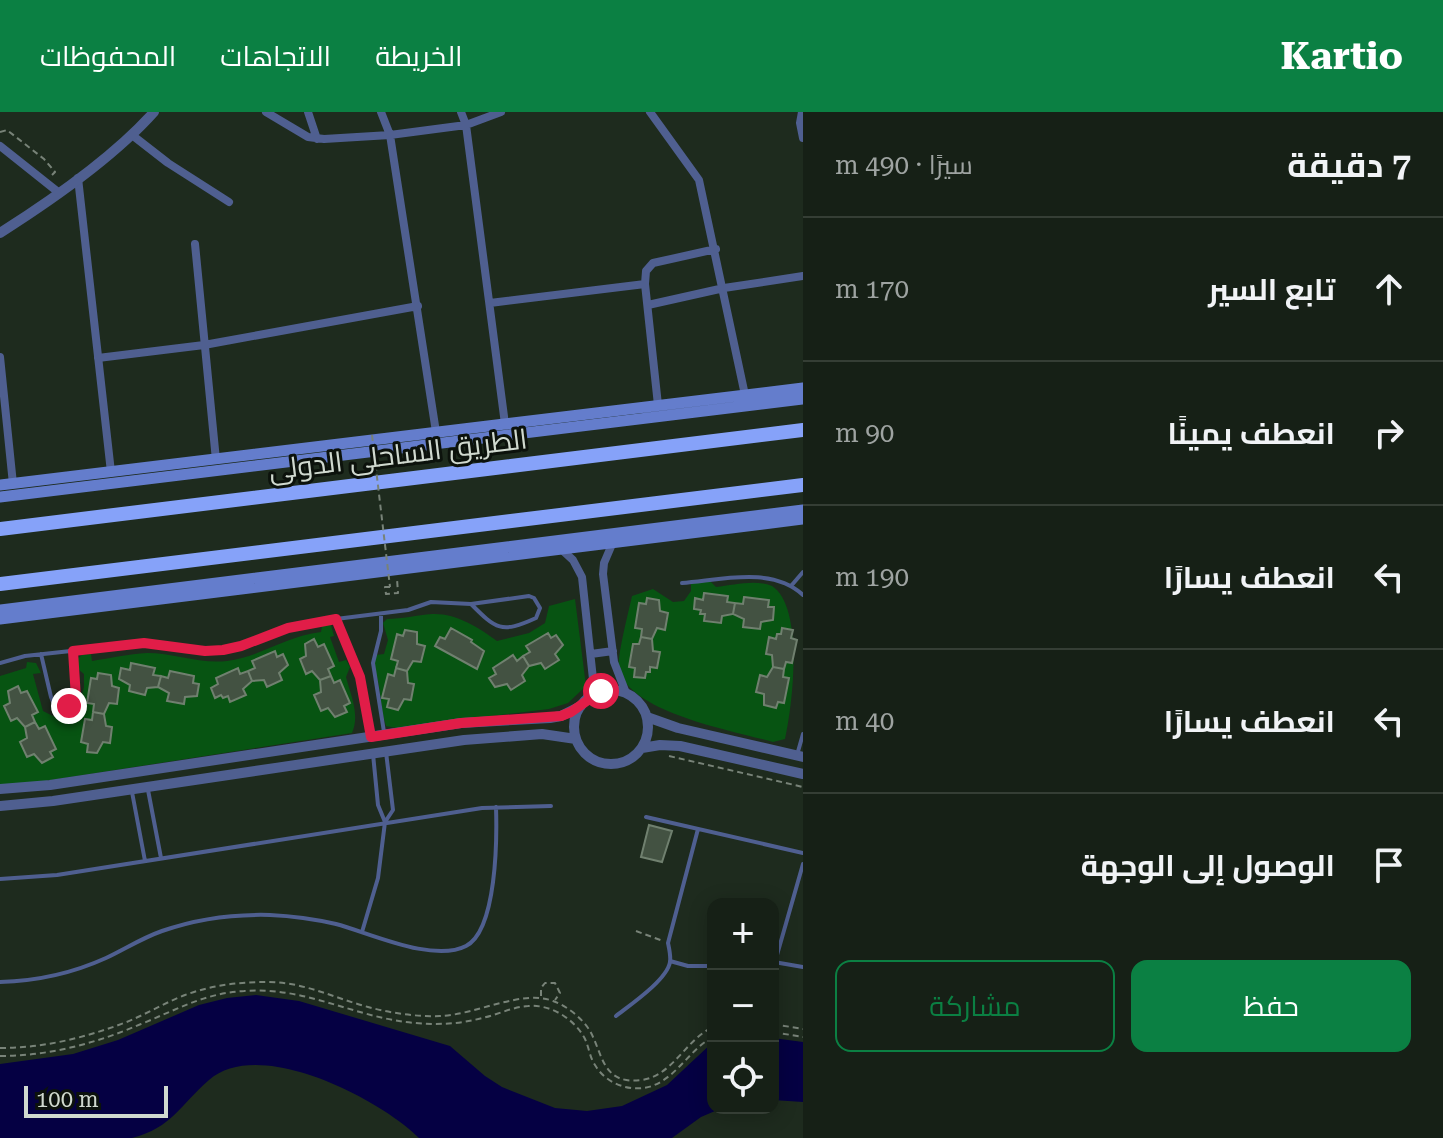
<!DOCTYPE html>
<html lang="ar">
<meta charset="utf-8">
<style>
:root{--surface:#162016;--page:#1f281f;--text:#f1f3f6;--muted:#9ea3a1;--line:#353e35;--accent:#0b8043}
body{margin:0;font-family:"Roboto Serif",Cairo,serif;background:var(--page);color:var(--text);direction:rtl}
.controls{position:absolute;right:24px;bottom:24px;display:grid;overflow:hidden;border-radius:16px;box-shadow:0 4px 20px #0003}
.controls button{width:72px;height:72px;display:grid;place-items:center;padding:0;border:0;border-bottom:2px solid var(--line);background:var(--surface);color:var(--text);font:40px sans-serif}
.scale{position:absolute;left:24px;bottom:20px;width:144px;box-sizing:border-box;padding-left:8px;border:4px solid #d0d9cf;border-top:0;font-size:22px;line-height:28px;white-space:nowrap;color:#d0d9cf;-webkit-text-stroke:6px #0c120c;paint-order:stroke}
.stop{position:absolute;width:24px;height:24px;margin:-18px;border:6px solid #e11d48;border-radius:50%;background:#fff}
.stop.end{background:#e11d48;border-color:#fff;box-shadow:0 2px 8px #0008}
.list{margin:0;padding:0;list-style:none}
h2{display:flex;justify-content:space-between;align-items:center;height:104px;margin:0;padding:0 32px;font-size:34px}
h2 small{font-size:26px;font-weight:400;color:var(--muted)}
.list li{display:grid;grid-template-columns:52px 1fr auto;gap:24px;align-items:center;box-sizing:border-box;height:144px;padding:0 32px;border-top:2px solid var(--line)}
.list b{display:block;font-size:30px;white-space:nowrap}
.list em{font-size:26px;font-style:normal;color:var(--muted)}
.actions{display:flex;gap:16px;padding:24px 32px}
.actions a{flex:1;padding:18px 0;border:2px solid var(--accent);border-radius:16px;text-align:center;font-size:28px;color:var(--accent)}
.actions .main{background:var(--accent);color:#fff}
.icon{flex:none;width:44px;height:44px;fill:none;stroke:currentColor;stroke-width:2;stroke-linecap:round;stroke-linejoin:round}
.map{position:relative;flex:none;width:803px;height:1026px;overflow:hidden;direction:ltr}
header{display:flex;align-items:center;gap:48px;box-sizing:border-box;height:112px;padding:0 40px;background:var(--accent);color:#fff}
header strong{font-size:38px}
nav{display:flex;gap:44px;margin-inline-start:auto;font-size:28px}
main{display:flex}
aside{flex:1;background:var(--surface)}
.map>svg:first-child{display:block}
.green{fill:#075412}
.water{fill:#050043}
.building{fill:#435242;stroke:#70806f;stroke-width:2}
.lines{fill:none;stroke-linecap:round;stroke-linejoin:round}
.path{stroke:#788378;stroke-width:2;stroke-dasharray:6 4;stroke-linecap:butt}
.service{stroke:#4f5f90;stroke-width:4}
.minor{stroke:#4f5f90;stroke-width:8}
.tertiary{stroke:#4f5f90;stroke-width:10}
.secondary{stroke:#647dcc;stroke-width:11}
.trunk{stroke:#86a2f9;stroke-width:14}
.path-bridge{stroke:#788378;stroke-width:2;stroke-dasharray:6 4;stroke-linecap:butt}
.route{stroke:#e11d48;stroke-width:10}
.labels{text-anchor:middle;stroke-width:6;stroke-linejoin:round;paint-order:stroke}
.street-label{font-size:28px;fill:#d0d9cf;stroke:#0c120c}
</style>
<header>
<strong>Kartio</strong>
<nav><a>الخريطة</a><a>الاتجاهات</a><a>المحفوظات</a></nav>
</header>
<main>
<aside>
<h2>7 دقيقة<small>سيرًا · 490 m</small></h2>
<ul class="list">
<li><svg class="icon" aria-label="ahead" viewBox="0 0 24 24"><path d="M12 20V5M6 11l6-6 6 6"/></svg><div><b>تابع السير</b></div><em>170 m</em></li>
<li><svg class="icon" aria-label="right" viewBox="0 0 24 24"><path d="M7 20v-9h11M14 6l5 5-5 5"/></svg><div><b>انعطف يمينًا</b></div><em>90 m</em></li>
<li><svg class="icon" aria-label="left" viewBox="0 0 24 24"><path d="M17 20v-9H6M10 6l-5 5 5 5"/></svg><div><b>انعطف يسارًا</b></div><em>190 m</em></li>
<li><svg class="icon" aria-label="left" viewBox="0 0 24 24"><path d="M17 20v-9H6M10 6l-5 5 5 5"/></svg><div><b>انعطف يسارًا</b></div><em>40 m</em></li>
<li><svg class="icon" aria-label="arrive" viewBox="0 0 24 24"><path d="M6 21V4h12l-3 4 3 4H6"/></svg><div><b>الوصول إلى الوجهة</b></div></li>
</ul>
<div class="actions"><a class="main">حفظ</a><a>مشاركة</a></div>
</aside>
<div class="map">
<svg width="803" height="1026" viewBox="0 0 803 1026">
<rect width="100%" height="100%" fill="#1e2b1e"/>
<path class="green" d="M710 469 716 475C734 473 755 467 772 474 803 494 794 585 785 627L773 630C734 619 631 601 619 558 616 548 629 498 632 484L653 477 673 490 684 489 691 479V471Z
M575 487 586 574 568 591 549 597 396 616 386 614C379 594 382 572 373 553L376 543 384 542 388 528 383 511 387 507C402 507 417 503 432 502 456 501 478 515 497 529L529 521 545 511 549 494Z
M326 512 331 513 334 524 330 525 339 550 346 548 350 555 346 565C351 584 360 603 352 621L32 671 0 673V564L26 556 27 550 36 551 41 561 33 562 43 599 63 609 77 601 84 575V562L78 557 77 547 82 543 91 542 92 549C110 546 129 542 147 541 174 541 199 552 227 549 260 545 286 524 321 520L322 514Z"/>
<path class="water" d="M256 883 299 889 450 934 485 964 502 975 555 996 587 999 622 994 667 973 713 930V996H722L701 1005 672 1026H419C380 987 259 924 209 968 181 992 172 1016 132 1026H0V952L73 942 118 928 199 893 227 886Z
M773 926 803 930V990L773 988Z"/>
<path class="building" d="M704 481 728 484 727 490 735 491 733 502 722 504 721 511 704 509 705 502H700L701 498 694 497 695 486 703 488Z
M744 485 769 488 768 495H774L773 508 761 510 760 517 743 515 744 507 733 502 735 491 743 492Z
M647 486 659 488 660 499 668 501 665 518 657 516 652 527 641 525 642 517 635 516 639 491 646 492Z
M451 516 472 528 471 530 484 539 477 557 435 534 440 525 445 527Z
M782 516 793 518 791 526 797 528 792 551 786 550 784 557 773 555 772 543 766 542 769 525 776 527 777 522H781Z
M405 518 417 520V532L425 534 421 550 413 549 407 559 396 556 398 549 391 547 397 522 403 524Z
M548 521 551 526 556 523 563 533 555 542 559 548 545 557 541 551 529 554 523 544 530 540 526 534Z
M641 525 652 527 653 539 660 540 657 556 650 555V560H646L645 566 634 565 635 556 629 555 633 532H639Z
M314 527 318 535 324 532 334 554 328 557 331 564 320 568 312 559 306 562 300 547 306 544 305 532Z
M275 539 277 545 283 542 288 553 279 561 282 568 267 575 264 568 252 569 248 559 255 556 252 549Z
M513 543 517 549 523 544 529 554 522 563 525 569 511 578 507 572 495 575 489 566 496 562 493 556Z
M131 551 155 556 153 563 161 564 158 575 147 576 145 583 129 579 130 573 119 567 121 556 130 558Z
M773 555 784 557 783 565 789 566 784 591 778 590 776 596 764 593V582L756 580 760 563 767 565Z
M238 556 240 562 248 559 252 569 243 577 246 583 230 590 228 584 223 586 221 583 215 586 211 576 218 572 216 566Z
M396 556 407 559 408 571 414 572 411 588 404 587 398 598 387 595 389 587 382 586 388 562 394 564Z
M170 559 194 564 193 571 199 572 197 584 185 585 184 592 167 589 169 581 158 575 161 564 168 566Z
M98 561 111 563 112 574 119 576 117 592 109 591 104 602 93 600 94 592 87 591 91 566 97 567Z
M331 564 334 571 340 568 350 591 344 594 347 600 335 605 328 596 321 599 314 583 321 580 320 568Z
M18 574 21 581 27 579 38 600 32 603 35 610 25 615 17 606 11 609 4 594 10 591 8 579Z
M93 600 104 602 106 614 112 615 110 631 103 630 97 641 87 640 88 632 81 630 85 607 92 608Z
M35 610 39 617 45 614 56 637 50 640 53 645 42 651 34 642 27 645 20 630 27 626 25 615Z
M649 713 672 719 662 750 641 745Z"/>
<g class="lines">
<path class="path" d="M0 20 7 18 44 47 55 60 52 63
M390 475H385L386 482 398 481 397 467
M669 644 803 675
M636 819 663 829
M541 884V876L545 871H555L560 881 555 888
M773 912 803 917
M773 920 803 925
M0 936C43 936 84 926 124 911 145 903 164 891 185 883 212 873 240 870 268 870 304 870 334 886 368 895 391 901 416 905 440 904 475 903 522 877 553 889 567 894 582 906 590 919 603 942 602 973 641 968 672 965 686 927 713 915
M0 944C49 944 97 931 141 912 176 898 205 881 244 879 306 874 355 906 415 911 438 913 460 912 482 906 497 903 512 895 528 894 550 892 573 906 584 925 589 934 589 944 595 953 606 972 631 981 652 974 677 965 690 937 713 925"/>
<path class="service" d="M682 471C721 468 772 454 803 483
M791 474 803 460
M381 502V519L373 551 384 620
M336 507 360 565 370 622
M41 542 51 585 53 590 63 595 73 591 76 586 73 539
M0 551 25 544 144 531 205 539 223 538 241 534 288 516 320 509 408 498 431 490 471 492 529 484 534 486 540 496 536 506C501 522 496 517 471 492
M373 642 378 693 385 710
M797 643 803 622
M148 678 161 746
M132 680 145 749
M646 705 803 741
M0 767 57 763 482 696 551 694
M362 820 378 766 385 710 393 698 386 640
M670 849 688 854H713
M774 850 803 855
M775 850 803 752
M0 870C37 869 73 861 106 846 125 837 142 826 162 819 196 807 233 802 270 803 292 804 314 807 336 812 370 821 433 851 466 834 497 818 497 726 496 695
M616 904C630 893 667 868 670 850 671 844 669 836 668 831L698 717"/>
<path class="minor" d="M266 0 308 25 324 27 390 23 466 13 501 0
M308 0 317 27
M381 0 390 23 436 320
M461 0 466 13 505 312
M650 0 699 68 745 283
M802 0 800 11 803 26
M132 23 168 51 229 90
M0 34 58 80
M78 66 111 360
M195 132 216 348
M490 191 645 172
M648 193 724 176 803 164
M0 245 13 372
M98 246 204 233 418 194
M658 293 645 172 646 159 653 151 716 137
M613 430 604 451 603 462 614 550 626 581
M561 437 573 448 582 465 593 567 586 588
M591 542 613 539"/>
<path class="tertiary" d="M0 121C52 88 113 46 154 0
M574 615a37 37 0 1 1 74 0a37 37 0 1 1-74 0Z
M647 605 678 616 803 645
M642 636 660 633 680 634 803 662
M0 677 50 673 461 611 550 606 561 604 581 594
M0 694 53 689 464 628 542 622 576 627"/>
<path class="secondary" d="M0 373 803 276
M0 385 803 287
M0 498 803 398
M0 507 803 407"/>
<path class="trunk" d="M0 417 803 318
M0 472 803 373"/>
<path class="path-bridge" d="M372 323 390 475"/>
</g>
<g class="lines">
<path class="route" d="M69 594 76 586 73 539 144 531 205 539 223 538 241 534 288 516 336 507 360 565 371 625 461 611 561 604 571 600 601 579"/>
</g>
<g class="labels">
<g class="street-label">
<text transform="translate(398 342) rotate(-7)" y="10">الطريق الساحلى الدولى</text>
</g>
</g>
</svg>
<div class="controls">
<button>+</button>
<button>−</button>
<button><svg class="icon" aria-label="locate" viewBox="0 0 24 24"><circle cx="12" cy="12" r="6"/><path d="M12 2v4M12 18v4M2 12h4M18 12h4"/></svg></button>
</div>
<div class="scale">100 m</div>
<div class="stop" style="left:601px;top:579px"></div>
<div class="stop end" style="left:69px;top:594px"></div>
</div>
</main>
